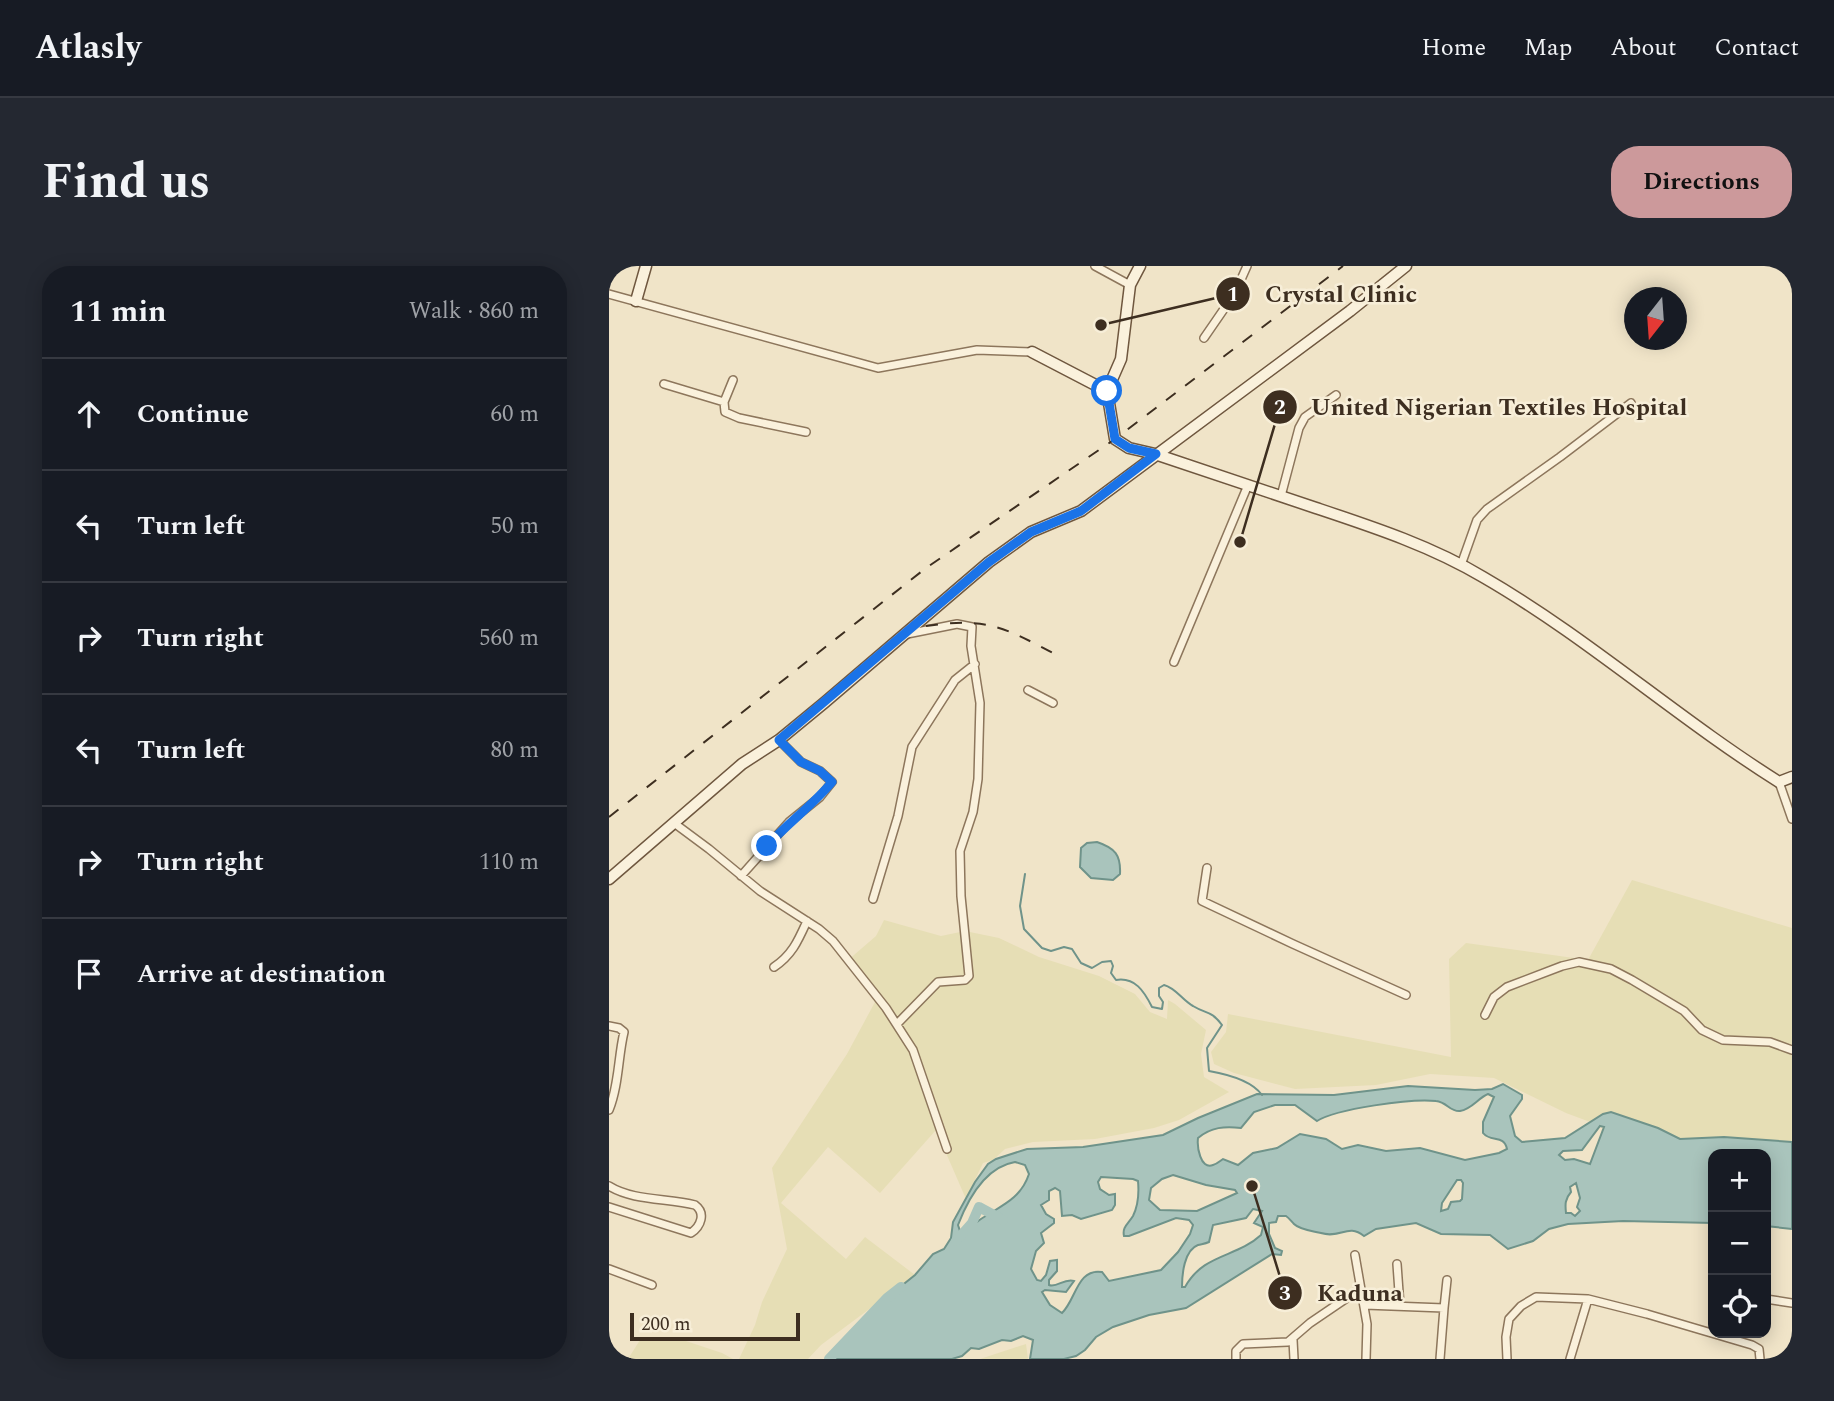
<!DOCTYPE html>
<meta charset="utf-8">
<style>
:root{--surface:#171b24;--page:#242831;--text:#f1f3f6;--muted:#9ea1a6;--line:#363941;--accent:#cc999b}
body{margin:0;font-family:Spectral,serif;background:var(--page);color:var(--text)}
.controls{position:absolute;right:21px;bottom:21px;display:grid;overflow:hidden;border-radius:14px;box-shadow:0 4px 18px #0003}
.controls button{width:63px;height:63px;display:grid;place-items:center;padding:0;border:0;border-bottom:2px solid var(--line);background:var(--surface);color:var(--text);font:35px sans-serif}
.compass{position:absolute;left:1015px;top:21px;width:63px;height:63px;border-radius:50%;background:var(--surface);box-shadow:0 4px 18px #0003;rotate:197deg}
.scale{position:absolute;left:21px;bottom:18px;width:170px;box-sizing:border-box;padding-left:7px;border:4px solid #3d2e20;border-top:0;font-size:19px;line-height:24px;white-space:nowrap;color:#3d2e20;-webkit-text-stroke:5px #f7eed8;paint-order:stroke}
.stop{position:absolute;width:21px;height:21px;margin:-16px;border:5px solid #1a73e8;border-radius:50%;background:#fff}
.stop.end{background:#1a73e8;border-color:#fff;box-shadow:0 2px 7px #0008}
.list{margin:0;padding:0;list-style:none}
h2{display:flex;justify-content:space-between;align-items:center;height:91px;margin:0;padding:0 28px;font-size:30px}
h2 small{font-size:23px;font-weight:400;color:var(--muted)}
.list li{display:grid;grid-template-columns:46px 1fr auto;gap:21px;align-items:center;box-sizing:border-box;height:112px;padding:0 28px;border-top:2px solid var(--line)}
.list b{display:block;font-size:26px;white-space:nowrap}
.list em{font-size:23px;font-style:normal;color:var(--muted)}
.icon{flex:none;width:38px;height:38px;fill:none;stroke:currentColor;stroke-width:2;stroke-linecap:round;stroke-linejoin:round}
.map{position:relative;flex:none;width:1183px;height:1093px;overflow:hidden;border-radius:28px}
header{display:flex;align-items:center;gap:42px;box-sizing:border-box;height:98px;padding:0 35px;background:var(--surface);border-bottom:2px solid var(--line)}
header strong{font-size:33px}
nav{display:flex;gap:38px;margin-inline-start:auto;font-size:24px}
.intro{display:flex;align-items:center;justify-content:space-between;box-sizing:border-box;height:168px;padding:0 42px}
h1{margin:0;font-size:49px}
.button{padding:18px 32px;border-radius:28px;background:var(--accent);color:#111;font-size:24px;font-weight:700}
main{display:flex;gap:42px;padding:0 42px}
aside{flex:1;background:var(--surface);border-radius:28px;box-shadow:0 4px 18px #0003}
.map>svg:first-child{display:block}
.farmland{fill:#e6deb5}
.water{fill:#a9c4bc;stroke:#6f938a;stroke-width:2;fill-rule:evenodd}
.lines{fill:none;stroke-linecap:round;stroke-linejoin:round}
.stream{stroke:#6f938a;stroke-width:2}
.river{stroke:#a9c4bc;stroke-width:10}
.street-casing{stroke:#8d765c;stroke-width:10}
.secondary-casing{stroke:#6f573f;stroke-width:13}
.street{stroke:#faf1dc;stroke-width:7}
.secondary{stroke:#faf1dc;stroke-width:10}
.rail{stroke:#3d2e20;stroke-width:2;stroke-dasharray:12 12;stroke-linecap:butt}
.route{stroke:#1a73e8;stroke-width:9}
.leader{fill:none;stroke:#3d2e20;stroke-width:2.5}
.callout-dot{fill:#3d2e20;stroke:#f7eed8;stroke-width:2.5}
.mark-label{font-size:21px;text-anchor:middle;font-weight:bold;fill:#fff}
.callout-label{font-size:24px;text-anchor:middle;font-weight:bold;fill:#3d2e20;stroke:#f7eed8;stroke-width:5;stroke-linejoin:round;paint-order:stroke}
</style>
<header>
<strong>Atlasly</strong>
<nav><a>Home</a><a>Map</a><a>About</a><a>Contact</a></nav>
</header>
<div class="intro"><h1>Find us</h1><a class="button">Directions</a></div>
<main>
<aside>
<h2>11 min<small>Walk · 860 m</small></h2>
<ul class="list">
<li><svg class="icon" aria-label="ahead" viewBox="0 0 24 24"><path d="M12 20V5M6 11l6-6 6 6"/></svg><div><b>Continue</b></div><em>60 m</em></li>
<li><svg class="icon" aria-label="left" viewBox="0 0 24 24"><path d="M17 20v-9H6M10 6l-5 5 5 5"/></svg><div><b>Turn left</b></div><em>50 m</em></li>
<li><svg class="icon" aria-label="right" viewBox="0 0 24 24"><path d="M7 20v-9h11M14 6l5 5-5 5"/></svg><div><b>Turn right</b></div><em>560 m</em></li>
<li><svg class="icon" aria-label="left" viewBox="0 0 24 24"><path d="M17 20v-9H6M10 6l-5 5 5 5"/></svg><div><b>Turn left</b></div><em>80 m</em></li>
<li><svg class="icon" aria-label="right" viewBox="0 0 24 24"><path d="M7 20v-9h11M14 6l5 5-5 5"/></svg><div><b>Turn right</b></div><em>110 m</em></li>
<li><svg class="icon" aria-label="arrive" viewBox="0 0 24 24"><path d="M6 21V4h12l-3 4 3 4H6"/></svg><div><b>Arrive at destination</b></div></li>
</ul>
</aside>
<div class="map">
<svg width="1183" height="1093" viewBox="0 0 1183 1093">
<rect width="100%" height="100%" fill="#f0e4c8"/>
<path class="farmland" d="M1023 614 1183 662V876L1115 871 1104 888 1008 866 957 847 885 812 821 808 767 819 686 823 625 807 605 798 602 786 617 766 619 748 842 791 840 693 857 677 979 694Z
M275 654 332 670 356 665 390 672 430 691 490 710 526 728 541 746 558 753 559 734 566 738 597 764 592 788 595 811 620 826 570 854 545 862 486 873 424 876 396 883 384 894 374 897 357 933 327 864 271 927 219 881 172 937 237 993 256 971 306 1009 212 1079 199 1093H130L146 1059 153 1036 178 983 163 902 238 788 266 736 238 695 267 670Z
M65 1071 113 1087 124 1093H19L31 1074Z
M417 1078 419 1093H371Z"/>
<path class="water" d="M488 576C506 582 512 589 511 608L504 614 482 612 471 601 472 582 478 577Z
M894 818 913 829V833L901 850 906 870 913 876 956 872 994 848 1002 846 1049 862 1071 873 1115 871 1183 876V963L1157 960V888H1104V957L1014 955 959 958 940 963 924 975 899 983 881 969 832 968 807 957 767 963 755 970C739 957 731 973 712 967 704 965 691 964 685 958 682 955 680 952 677 950H669L667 956 660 957V968L666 982 673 985 672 989 663 988 577 1042 540 1049 504 1061 487 1071 476 1084 467 1090 455 1093H421L424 1074 414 1070 402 1075 393 1074 370 1083 362 1082 353 1090 343 1093H222L281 1029 306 1009 324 988 335 983 342 972 344 956 366 916 379 898 387 893 418 883 474 881 554 869 589 852 648 828 725 829 799 820 866 824 883 823ZM879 828 885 831 874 856V867C882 877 895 868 898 883L890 887 856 894 811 882 777 885 749 879 733 883 717 873 691 868 668 882 644 887 629 899 614 893C611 895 608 898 604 899 591 904 588 880 589 872 602 861 616 860 632 862L645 846 666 839H686L708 855C727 843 803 832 827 835 838 836 841 846 851 845 863 843 869 832 879 828ZM991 860 995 861 981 898 965 893 956 894 950 889 954 885 973 884ZM406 896 416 899 420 908C412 932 394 939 375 951 366 956 362 964 351 965L349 959C359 933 376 901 406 896ZM564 909 597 919 626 924 628 927 588 945 551 944 540 934 542 922 553 913ZM492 911 524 913 529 915C530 926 529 940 524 950 519 958 513 961 515 970H520L567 952 580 954 584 959 581 968 569 986 552 1004 500 1015 493 1006C468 1002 467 1034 453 1047L441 1039 433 1026 436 1024 457 1026 465 1015C455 1012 448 1022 440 1019V1014L448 1005V994L441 995 437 1009 432 1015 428 1014 422 1003 427 985 435 977 432 967 445 957V953L437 948 432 939 440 934V925L446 922 451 925 453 950 463 949 472 953 503 944 506 939V928L500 929 491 923 489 916ZM848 914H852L854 917 853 933 851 935 842 936 839 943 832 945 833 937ZM967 917 971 932 968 941 971 945 966 950 962 947H957C956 938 956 933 962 926L961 921ZM644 943 653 945 645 957 654 961 652 969C627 992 595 987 576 1021H573C573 1009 575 984 589 979 592 978 596 978 600 976L604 959 637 952Z"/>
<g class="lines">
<path class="stream" d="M416 608 411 640 415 663 433 682 442 685 455 681 463 683 472 697 483 702 493 696 502 695 504 700 502 707 507 714C526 711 535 725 543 741L553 743 554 736 550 730V722L555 719C567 722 573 734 584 740 597 748 602 744 613 759L598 782 600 805C617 808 643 815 653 829"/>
<path class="river" d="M347 975 363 957 370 941 394 954
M220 1093 278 1032 292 1021"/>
<g class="street-casing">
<path id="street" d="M486 0 521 19
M0 28 269 102 368 84 423 86
M595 72 626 27 638 0
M124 114 115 136 116 146 130 152 197 166
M55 118 115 136
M672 230 690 162 696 151 727 129
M852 299 868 254 878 243 951 191 1022 137
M565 396 639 219
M419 424 444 437
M1170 516 1183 553
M65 557 100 583 151 625 210 663 224 675 277 742 304 784 338 883
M598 602 593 635 684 678 797 729
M132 610 180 556 211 531 223 516 211 505 192 496 170 474
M264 633 289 550 303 481 346 414 366 398
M165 701C183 689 189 675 198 655
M876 749 885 731 898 721 953 700 970 696 1002 703 1023 714 1075 745 1093 764 1114 774 1161 776 1183 784
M288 758 329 716 356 714 360 710 352 630 351 585 364 546 369 513 371 437 362 380 363 361 348 358 298 368
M0 760 10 762 15 766C9 791 10 819 0 844
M0 920C24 935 59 932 86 939 97 947 92 960 82 967L0 941
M746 989 758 1058 757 1093
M788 998 791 1040
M0 1003 43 1019
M1157 1033 1183 1037
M756 1039 835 1042 831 1093
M835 1042 838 1014
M684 1074 685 1093
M627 1093V1085L634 1078 679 1076 701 1057 751 1023
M898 1093 897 1071 900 1053 912 1040 927 1031 979 1033 1038 1048 1143 1079 1150 1083 1151 1093
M961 1093 979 1033"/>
</g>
<g class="secondary-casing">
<path id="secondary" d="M531 0 521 19 512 93 498 125 506 173 520 182 546 188C600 206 654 224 707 242 764 261 822 280 874 311 978 371 1068 452 1170 516L1183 511
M27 35 37 0
M423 86 498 125
M0 613 133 498 170 474 215 437 380 296 422 266 472 245 741 45 797 0"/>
</g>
<use href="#street" class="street"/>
<use href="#secondary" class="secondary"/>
<path class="rail" d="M317 360C378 351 394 361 446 388
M0 551 317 302 506 173 734 0"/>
</g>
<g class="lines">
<path class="route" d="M158 580C179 557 204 539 223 516L211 505 192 496 170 474 380 296 422 266 472 245 547 188 520 182 506 173 498 125"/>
</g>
<path class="leader" d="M492 59L624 28M631 276L671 141M643 920L676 1027"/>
<g class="callout-dot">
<circle cx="492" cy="59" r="7"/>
<circle cx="631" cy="276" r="7"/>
<circle cx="643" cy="920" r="7"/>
<circle cx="624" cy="28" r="18"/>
<circle cx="671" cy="141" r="18"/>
<circle cx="676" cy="1027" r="18"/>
</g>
<g class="mark-label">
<text x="624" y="35">1</text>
<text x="671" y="148">2</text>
<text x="676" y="1034">3</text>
</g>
<g class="callout-label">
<text x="732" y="36">Crystal Clinic</text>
<text x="890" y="149">United Nigerian Textiles Hospital</text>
<text x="751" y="1035">Kaduna</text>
</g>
</svg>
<div class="controls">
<button>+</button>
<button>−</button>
<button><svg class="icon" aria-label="locate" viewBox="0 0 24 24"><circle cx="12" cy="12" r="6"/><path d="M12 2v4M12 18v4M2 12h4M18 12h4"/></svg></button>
</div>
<svg class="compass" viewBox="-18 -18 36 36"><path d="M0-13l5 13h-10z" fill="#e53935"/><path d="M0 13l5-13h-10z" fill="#9ea1a6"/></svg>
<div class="scale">200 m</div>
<div class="stop" style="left:498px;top:125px"></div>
<div class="stop end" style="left:158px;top:580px"></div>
</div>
</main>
